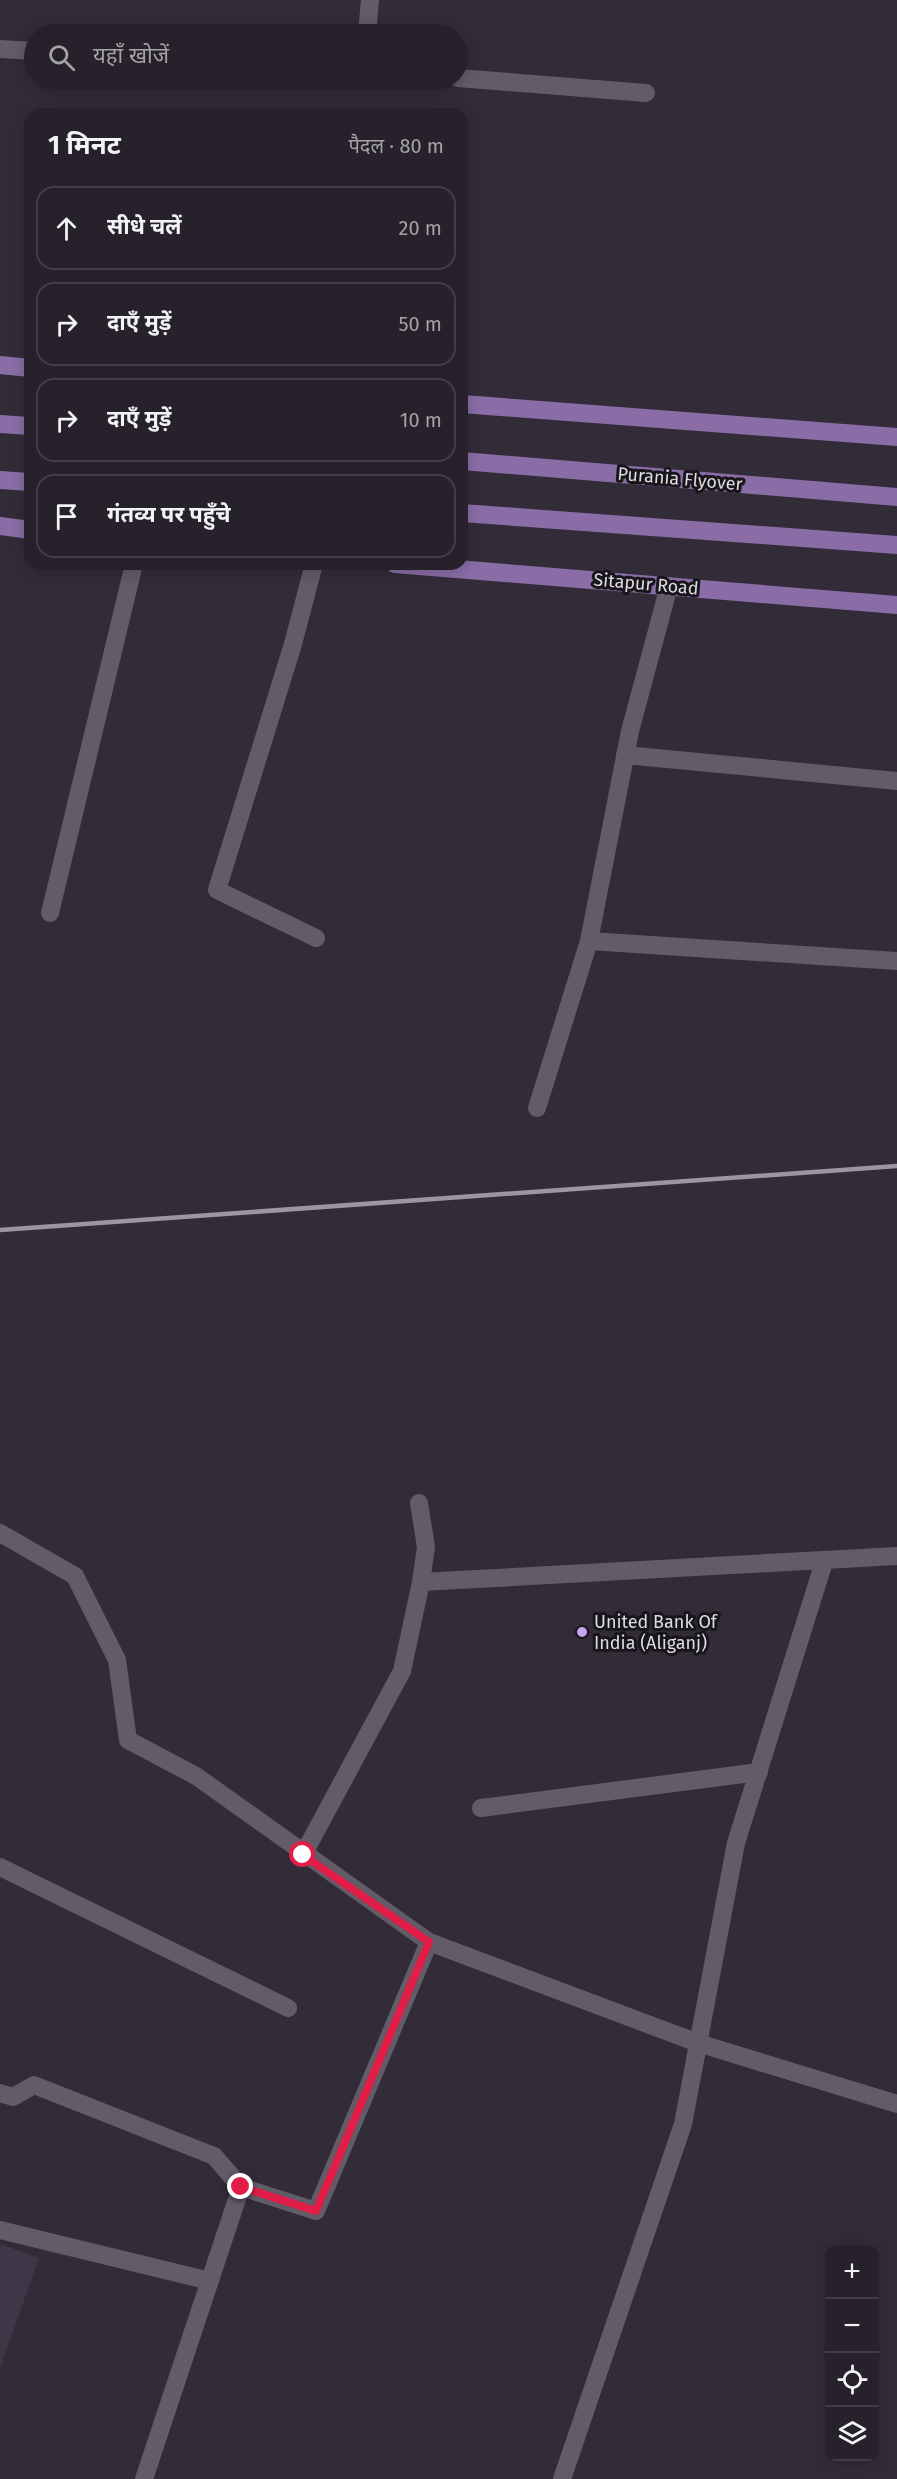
<!DOCTYPE html>
<html lang="hi">
<meta charset="utf-8">
<style>
:root{--surface:#26212a;--page:#322e36;--text:#f1f3f6;--muted:#a4a3a8;--line:#423e47}
body{margin:0;font-family:"Fira Sans","Noto Sans Devanagari",sans-serif;background:var(--page);color:var(--text)}
.controls{position:absolute;right:18px;bottom:18px;display:grid;overflow:hidden;border-radius:12px;box-shadow:0 3px 15px #0003}
.controls button{width:54px;height:54px;display:grid;place-items:center;padding:0;border:0;border-bottom:2px solid var(--line);background:var(--surface);color:var(--text);font:30px sans-serif}
.stop{position:absolute;width:18px;height:18px;margin:-14px;border:4px solid #e11d48;border-radius:50%;background:#fff}
.stop.end{background:#e11d48;border-color:#fff;box-shadow:0 2px 6px #0008}
.list{margin:0;padding:0;list-style:none}
h2{display:flex;justify-content:space-between;align-items:center;height:78px;margin:0;padding:0 24px;font-size:26px}
h2 small{font-size:20px;font-weight:400;color:var(--muted)}
.list li{display:grid;grid-template-columns:39px 1fr auto;gap:18px;align-items:center;box-sizing:border-box;height:84px;margin:0 12px 12px;padding:0 12px;border:2px solid var(--line);border-radius:18px}
.list b{display:block;font-size:22px;white-space:nowrap}
.list em{font-size:20px;font-style:normal;color:var(--muted)}
.icon{flex:none;width:33px;height:33px;fill:none;stroke:currentColor;stroke-width:2;stroke-linecap:round;stroke-linejoin:round}
.map{position:relative;flex:none;width:897px;height:2479px;overflow:hidden}
.search{position:absolute;background:var(--surface);box-shadow:0 3px 15px #0003;left:24px;top:24px;width:444px;height:66px;display:flex;align-items:center;gap:15px;box-sizing:border-box;padding:0 21px;border-radius:33px;color:var(--muted);font-size:22px}
.panel{position:absolute;background:var(--surface);box-shadow:0 3px 15px #0003;left:24px;top:108px;width:444px;height:462px;border-radius:18px}
.map>svg:first-child{display:block}
.built{fill:#3f3747}
.lines{fill:none;stroke-linecap:round;stroke-linejoin:round}
.minor{stroke:#625c69;stroke-width:18}
.major{stroke:#8a6da7;stroke-width:18}
.rail{stroke:#9b969f;stroke-width:4.5}
.route{stroke:#e11d48;stroke-width:8}
.poi-dot{fill:#c8a5ef;stroke:#18161b;stroke-width:2}
.labels{text-anchor:middle;stroke-width:6;stroke-linejoin:round;paint-order:stroke}
.street-label{font-size:18px;fill:#dedbe2;stroke:#18161b}
.poi-label{font-size:18px;fill:#dedbe2;stroke:#18161b;text-anchor:start}
</style>
<div class="map">
<svg width="897" height="2479" viewBox="0 0 897 2479">
<rect width="100%" height="100%" fill="#322c38"/>
<path class="built" d="M0 2244 39 2258 0 2368Z"/>
<g class="lines">
<path class="minor" d="M367 34 370 0
M0 49 34 51
M458 78 646 93
M314 564 293 644 217 890 316 938
M625 755 897 781
M50 913 134 564
M589 941 897 961
M537 1108 589 941 630 731 669 586
M419 1503 426 1547 421 1582
M0 1533 75 1576 117 1660 128 1740 196 1776 429 1942 698 2043 897 2104
M481 1808 759 1772
M303 1855 402 1671 421 1582 897 1556
M0 1867 288 2008
M0 2093 13 2097 34 2085 214 2156 241 2187 316 2211 429 1942
M0 2230 210 2281
M144 2479 241 2187
M562 2479 683 2124 736 1843 824 1562"/>
<path class="major" d="M0 365 30 368
M462 404 897 437
M0 424 30 426
M462 461 897 497
M0 480 30 482
M462 513 897 545
M0 526 30 530
M395 564 897 605"/>
<path class="rail" d="M0 1230 897 1166"/>
</g>
<g class="lines">
<path class="route" d="M241 2187 316 2211 429 1942 303 1855"/>
</g>
<circle class="poi-dot" cx="582" cy="1632" r="6"/>
<g class="labels">
<g class="street-label">
<text transform="translate(680 479) rotate(5)" y="6">Purania Flyover</text>
<text transform="translate(646 584) rotate(5)" y="6">Sitapur Road</text>
</g>
<g class="poi-label">
<text x="594" y="1628">United Bank Of<tspan x="594" dy="21">India (Aliganj)</tspan></text>
</g>
</g>
</svg>
<div class="controls">
<button>+</button>
<button>−</button>
<button><svg class="icon" aria-label="locate" viewBox="0 0 24 24"><circle cx="12" cy="12" r="6"/><path d="M12 2v4M12 18v4M2 12h4M18 12h4"/></svg></button>
<button><svg class="icon" aria-label="layers" viewBox="0 0 24 24"><path d="M12 4l9 5-9 5-9-5zM3 14l9 5 9-5"/></svg></button>
</div>
<div class="stop" style="left:303px;top:1855px"></div>
<div class="stop end" style="left:241px;top:2187px"></div>
<div class="search"><svg class="icon" aria-label="search" viewBox="0 0 24 24"><circle cx="10" cy="10" r="6"/><path d="M15 15l6 6"/></svg>यहाँ खोजें</div>
<section class="panel">
<h2>1 मिनट<small>पैदल · 80 m</small></h2>
<ul class="list">
<li><svg class="icon" aria-label="ahead" viewBox="0 0 24 24"><path d="M12 20V5M6 11l6-6 6 6"/></svg><div><b>सीधे चलें</b></div><em>20 m</em></li>
<li><svg class="icon" aria-label="right" viewBox="0 0 24 24"><path d="M7 20v-9h11M14 6l5 5-5 5"/></svg><div><b>दाएँ मुड़ें</b></div><em>50 m</em></li>
<li><svg class="icon" aria-label="right" viewBox="0 0 24 24"><path d="M7 20v-9h11M14 6l5 5-5 5"/></svg><div><b>दाएँ मुड़ें</b></div><em>10 m</em></li>
<li><svg class="icon" aria-label="arrive" viewBox="0 0 24 24"><path d="M6 21V4h12l-3 4 3 4H6"/></svg><div><b>गंतव्य पर पहुँचे</b></div></li>
</ul>
</section>
</div>
